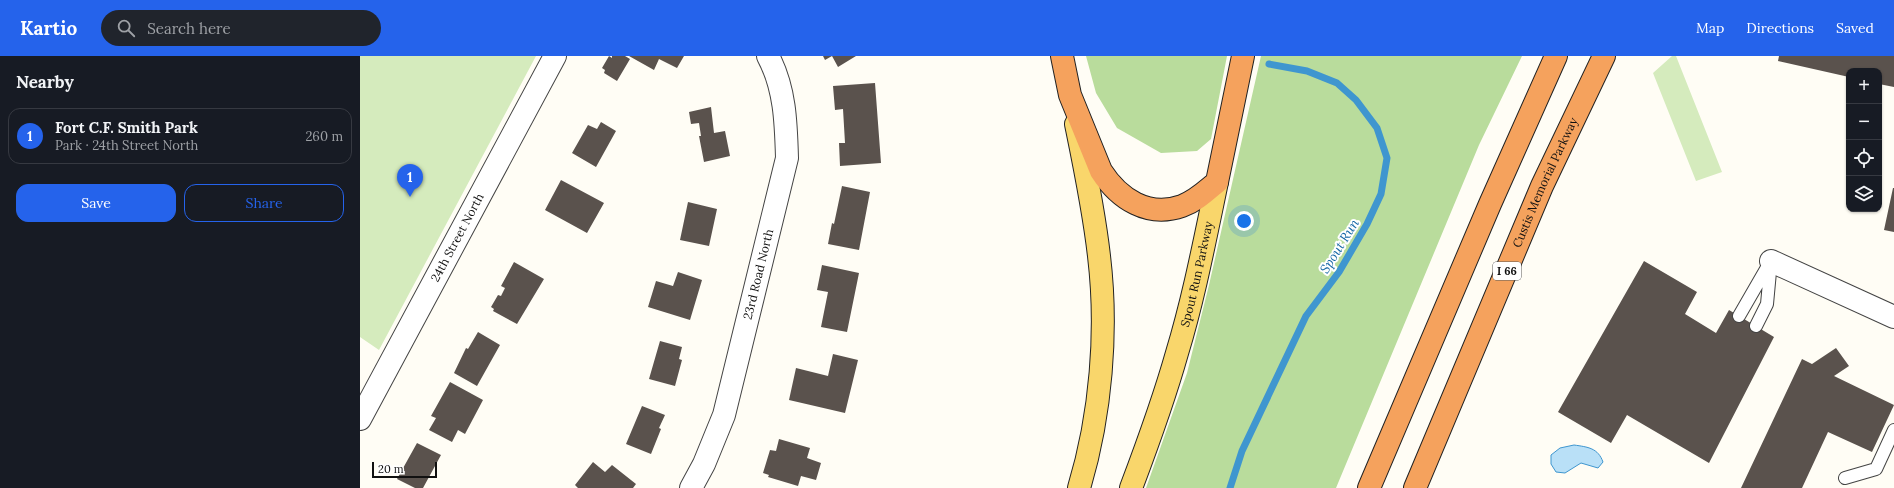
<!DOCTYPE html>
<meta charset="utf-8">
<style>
:root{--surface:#171b24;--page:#20242c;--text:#f1f3f6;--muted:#9ea1a6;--line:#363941;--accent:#2563eb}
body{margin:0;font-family:Lora,serif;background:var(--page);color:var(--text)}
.controls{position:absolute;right:12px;top:12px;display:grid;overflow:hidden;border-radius:8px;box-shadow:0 1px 3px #0004}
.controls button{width:36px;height:36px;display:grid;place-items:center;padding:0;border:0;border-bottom:1px solid var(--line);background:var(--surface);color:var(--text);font:20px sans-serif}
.scale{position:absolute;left:12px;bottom:10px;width:65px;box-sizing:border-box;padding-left:4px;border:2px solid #111;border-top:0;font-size:11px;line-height:14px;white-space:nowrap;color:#111;-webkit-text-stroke:3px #fff;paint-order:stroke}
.you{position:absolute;left:884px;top:165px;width:14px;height:14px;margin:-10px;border:3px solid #fff;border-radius:50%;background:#1a73e8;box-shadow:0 0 0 6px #1a73e833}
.badge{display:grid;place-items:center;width:26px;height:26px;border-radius:50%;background:var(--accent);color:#fff;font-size:13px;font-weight:700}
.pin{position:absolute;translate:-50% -33px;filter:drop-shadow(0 1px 2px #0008)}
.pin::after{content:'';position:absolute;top:21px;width:14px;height:12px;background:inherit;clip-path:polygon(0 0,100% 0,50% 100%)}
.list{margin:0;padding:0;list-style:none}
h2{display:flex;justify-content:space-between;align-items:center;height:52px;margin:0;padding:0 16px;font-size:17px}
h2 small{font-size:13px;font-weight:400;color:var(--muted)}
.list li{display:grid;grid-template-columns:26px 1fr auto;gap:12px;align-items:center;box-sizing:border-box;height:56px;margin:0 8px 8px;padding:0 8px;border:1px solid var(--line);border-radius:12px}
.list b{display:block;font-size:15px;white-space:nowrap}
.list p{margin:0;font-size:13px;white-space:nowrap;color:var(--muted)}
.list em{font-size:13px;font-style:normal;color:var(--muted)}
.actions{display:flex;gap:8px;padding:12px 16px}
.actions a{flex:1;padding:9px 0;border:1px solid var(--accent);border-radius:12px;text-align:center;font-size:14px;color:var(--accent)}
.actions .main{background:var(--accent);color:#fff}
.icon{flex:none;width:22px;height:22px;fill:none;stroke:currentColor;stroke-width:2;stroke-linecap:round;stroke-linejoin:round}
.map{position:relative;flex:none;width:1534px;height:432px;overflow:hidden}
header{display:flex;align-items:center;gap:24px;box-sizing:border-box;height:56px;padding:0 20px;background:var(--accent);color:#fff}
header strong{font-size:19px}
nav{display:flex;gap:22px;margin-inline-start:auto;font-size:14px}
.search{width:280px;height:36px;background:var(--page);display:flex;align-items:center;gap:10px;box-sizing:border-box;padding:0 14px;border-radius:22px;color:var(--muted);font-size:15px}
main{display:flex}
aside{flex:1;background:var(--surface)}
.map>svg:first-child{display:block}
.green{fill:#d5ebbd}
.forest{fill:#b9dc9c}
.water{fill:#b9e0f7;stroke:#3f96cf}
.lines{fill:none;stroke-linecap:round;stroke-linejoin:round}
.stream{stroke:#3f96cf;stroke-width:7}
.building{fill:#5a524d}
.lane-casing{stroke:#444;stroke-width:14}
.street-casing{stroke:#444;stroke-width:24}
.primary-casing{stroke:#222;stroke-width:24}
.highway-casing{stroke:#222;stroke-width:24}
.lane{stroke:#fff;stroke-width:12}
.street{stroke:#fff;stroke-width:22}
.primary{stroke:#f9d66b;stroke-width:22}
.highway{stroke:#f5a25d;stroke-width:22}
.labels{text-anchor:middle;stroke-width:4;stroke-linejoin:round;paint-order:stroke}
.shield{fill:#fff;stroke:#585858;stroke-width:1}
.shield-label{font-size:11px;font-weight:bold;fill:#111}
.street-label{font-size:12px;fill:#111;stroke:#fff}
.water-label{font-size:13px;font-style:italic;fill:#1768a6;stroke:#fff}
</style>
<header>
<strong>Kartio</strong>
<div class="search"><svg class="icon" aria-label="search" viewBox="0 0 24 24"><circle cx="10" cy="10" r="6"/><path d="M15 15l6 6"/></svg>Search here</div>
<nav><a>Map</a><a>Directions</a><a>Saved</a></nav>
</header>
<main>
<aside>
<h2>Nearby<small></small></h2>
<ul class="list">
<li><span class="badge">1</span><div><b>Fort C.F. Smith Park</b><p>Park · 24th Street North</p></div><em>260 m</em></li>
</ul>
<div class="actions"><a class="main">Save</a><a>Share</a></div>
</aside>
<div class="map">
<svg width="1534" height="432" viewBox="0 0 1534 432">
<rect width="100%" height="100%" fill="#fffdf5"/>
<path class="green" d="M0 0H176L19 294 0 281Z
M1312 0H1316L1362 116 1336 125 1293 17Z"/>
<path class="forest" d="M726 0H867L851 83 837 95 801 97 757 72 736 37Z
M901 0H1162L1119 89 976 432H786L827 317 849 229Z"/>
<path class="water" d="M1214 389C1228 391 1238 392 1243 406L1238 412 1221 407 1205 417 1196 416 1191 408V399L1200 392Z"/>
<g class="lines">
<path class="stream" d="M870 432 882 395 946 260 979 216 1007 168 1021 138 1027 102 1017 72 996 44 977 27 947 15 909 8"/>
</g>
<path class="building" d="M249 0 252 2V0H265L270 3 257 25 244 17 245 14 242 12Z
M269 0H324L317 12 299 3 294 14Z
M463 0H496L478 11 472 0 465 4Z
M1419 0H1534V31L1519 28V15H1489V21L1418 5Z
M515 27 521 107 480 110 479 87H485L483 53 475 54 473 30Z
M351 51 354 77 365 75 370 100 344 106 339 80H341L339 67 331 68 329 56Z
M241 66 256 75 236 111 212 97 228 69 237 73Z
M201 124 244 147 227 177 185 154Z
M482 130 510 136 499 194 468 188 472 167 474 168Z
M1533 132H1534V176L1524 174Z
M328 146 357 153 349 190 320 184Z
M1284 205 1337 236 1325 258 1356 277 1369 254 1414 281 1349 407 1267 359 1251 387 1198 356Z
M154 206 184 223 157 268 133 255 134 253 131 251 138 239 141 240 145 232 141 230Z
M462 209 499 217 487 276 461 271 468 236 457 234Z
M318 216 342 224 330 264 288 251 296 225 313 230Z
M118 276 140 289 117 330 94 317 106 292 108 293Z
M300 285 322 291 319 303 322 304 315 330 289 323Z
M1476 292 1489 310 1474 320 1534 349 1512 396 1468 376 1442 432H1381L1442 303 1452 308Z
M473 298 498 304 485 357 429 344 436 312 468 320Z
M90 326 123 344 105 378 98 374 92 386 69 374 76 362 71 360Z
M282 350 305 359 299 372 301 373 291 398 266 388Z
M419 383 450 392 447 402 461 407 456 424 441 420 438 430 408 421 409 419 403 417 410 394 416 395Z
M57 387 81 399 63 432H55L37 423Z
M233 406 245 416 252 409 276 428 273 432H218L215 429Z"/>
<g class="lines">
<g class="lane-casing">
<path id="lane" d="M1379 260 1409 208
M1396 270 1407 248 1411 205
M1485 422 1516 413 1534 374"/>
</g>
<g class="street-casing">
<g id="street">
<path d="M1411 205 1534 261"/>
<path id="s1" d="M0 363 195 0"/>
<path id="s2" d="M331 432 344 408 364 359 427 102C426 66 425 32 408 0"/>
</g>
</g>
<g class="primary-casing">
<g id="primary">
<path d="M716 68C725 112 734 155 739 200 748 275 741 359 719 432"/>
<path id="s3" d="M771 432C788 387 804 343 817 297 834 241 845 183 857 126"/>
</g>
</g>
<g class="highway-casing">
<g id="highway">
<path d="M702 0 710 39 741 115C759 143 788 162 822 150 836 145 846 135 857 126L883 0"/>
<path d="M1009 432 1130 148 1196 0"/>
<path id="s4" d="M1055 432 1182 130 1244 0"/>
</g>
</g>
<use href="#lane" class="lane"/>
<use href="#street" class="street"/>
<use href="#primary" class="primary"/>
<use href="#highway" class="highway"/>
</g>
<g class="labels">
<rect class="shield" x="1133" y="206" width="28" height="18" rx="3"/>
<g class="shield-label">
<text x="1147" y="219">I 66</text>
</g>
<g class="street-label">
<text dy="4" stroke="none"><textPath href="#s4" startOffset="332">Custis Memorial Parkway</textPath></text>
<text dy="4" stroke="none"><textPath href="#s1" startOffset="206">24th Street North</textPath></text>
<text dy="4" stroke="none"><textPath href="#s2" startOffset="225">23rd Road North</textPath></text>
<text dy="4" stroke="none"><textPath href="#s3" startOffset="224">Spout Run Parkway</textPath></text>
</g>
<g class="water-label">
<text transform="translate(979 190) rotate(-58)" y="5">Spout Run</text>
</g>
</g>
</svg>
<div class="controls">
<button>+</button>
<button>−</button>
<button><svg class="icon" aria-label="locate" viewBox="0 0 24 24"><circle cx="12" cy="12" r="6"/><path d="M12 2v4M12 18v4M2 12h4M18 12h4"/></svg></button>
<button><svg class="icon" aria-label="layers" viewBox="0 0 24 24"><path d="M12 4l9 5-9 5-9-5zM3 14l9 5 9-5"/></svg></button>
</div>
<div class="scale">20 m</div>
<div class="you"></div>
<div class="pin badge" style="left:50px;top:141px">1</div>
</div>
</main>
